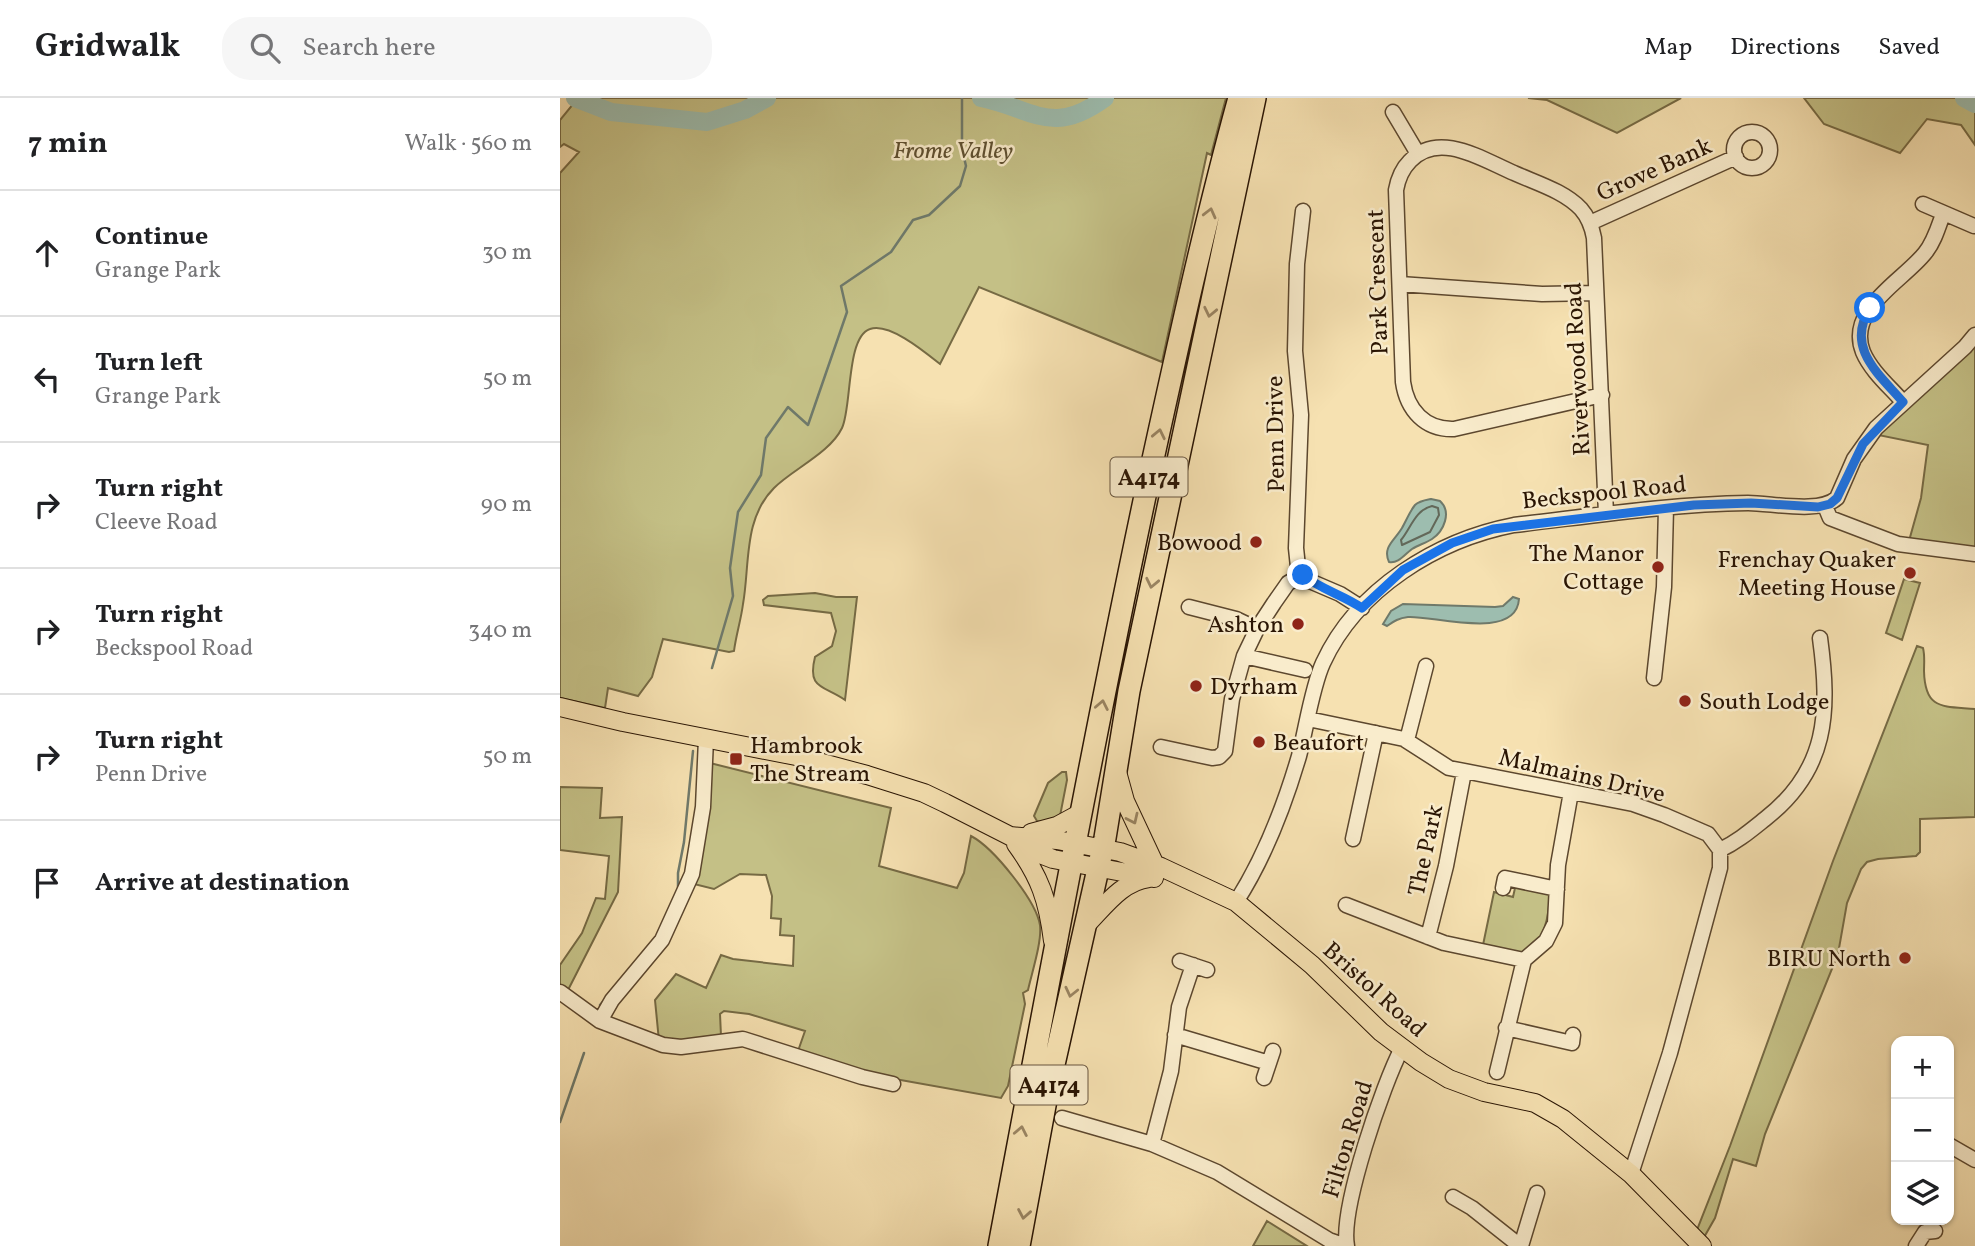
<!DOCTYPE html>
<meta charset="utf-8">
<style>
:root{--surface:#fff;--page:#f6f6f6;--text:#202124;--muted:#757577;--line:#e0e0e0}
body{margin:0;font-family:Vollkorn,serif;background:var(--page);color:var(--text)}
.controls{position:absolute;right:21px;bottom:21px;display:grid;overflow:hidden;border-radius:14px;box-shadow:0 2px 5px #0004}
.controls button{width:63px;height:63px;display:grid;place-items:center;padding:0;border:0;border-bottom:2px solid var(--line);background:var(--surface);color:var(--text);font:35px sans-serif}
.stop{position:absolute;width:21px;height:21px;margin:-16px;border:5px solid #1a73e8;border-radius:50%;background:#fff}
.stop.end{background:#1a73e8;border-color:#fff;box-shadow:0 2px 7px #0008}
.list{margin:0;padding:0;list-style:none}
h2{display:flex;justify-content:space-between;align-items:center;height:91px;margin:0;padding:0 28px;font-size:30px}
h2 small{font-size:23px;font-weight:400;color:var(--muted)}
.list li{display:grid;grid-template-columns:46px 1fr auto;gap:21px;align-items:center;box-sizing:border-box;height:126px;padding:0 28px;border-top:2px solid var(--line)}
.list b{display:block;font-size:26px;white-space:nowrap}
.list p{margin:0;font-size:23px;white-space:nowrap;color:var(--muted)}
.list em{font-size:23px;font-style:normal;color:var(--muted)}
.icon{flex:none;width:38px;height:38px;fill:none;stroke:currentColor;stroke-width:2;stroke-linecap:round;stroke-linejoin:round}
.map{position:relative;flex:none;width:1415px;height:1148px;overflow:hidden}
header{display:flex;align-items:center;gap:42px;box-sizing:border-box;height:98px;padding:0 35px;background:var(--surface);border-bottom:2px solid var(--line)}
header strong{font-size:33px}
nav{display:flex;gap:38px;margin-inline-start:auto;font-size:24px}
.search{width:490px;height:63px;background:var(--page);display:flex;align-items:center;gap:18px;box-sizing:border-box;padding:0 24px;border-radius:28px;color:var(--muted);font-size:26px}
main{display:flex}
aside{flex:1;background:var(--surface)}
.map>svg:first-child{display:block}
.green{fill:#c4c086;stroke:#766a44;stroke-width:2}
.water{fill:#9dbdaf;stroke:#6f796a;stroke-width:2}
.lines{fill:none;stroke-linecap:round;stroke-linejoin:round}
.shore{stroke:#636859;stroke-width:2}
.stream{stroke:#6f796a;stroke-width:2.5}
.river{stroke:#9dbdaf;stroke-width:18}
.minor-casing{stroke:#5c472e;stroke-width:17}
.major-casing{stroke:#291403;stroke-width:20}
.highway-casing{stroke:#291403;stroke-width:24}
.minor{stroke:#f9eccc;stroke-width:14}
.major{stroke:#f6e1b1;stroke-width:18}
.highway{stroke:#f6e1b1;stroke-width:21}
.oneway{stroke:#9a8563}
.route{stroke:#1a73e8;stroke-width:9}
.poi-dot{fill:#8f2418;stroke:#f9eccc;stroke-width:2.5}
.labels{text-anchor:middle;stroke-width:5;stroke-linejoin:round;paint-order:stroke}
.shield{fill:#f9eccc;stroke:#67553f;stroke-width:2}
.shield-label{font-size:23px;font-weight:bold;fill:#291403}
.park-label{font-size:24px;font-style:italic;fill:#5f5031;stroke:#f9eccc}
.street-label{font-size:24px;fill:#291403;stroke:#f9eccc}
.poi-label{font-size:24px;fill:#291403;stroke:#f9eccc;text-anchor:end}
</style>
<header>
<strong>Gridwalk</strong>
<div class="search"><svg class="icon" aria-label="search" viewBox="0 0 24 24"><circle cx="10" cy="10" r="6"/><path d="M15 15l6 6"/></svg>Search here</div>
<nav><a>Map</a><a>Directions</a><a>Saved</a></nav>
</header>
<main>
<aside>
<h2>7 min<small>Walk · 560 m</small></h2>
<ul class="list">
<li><svg class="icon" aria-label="ahead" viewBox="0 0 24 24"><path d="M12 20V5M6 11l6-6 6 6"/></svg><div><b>Continue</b><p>Grange Park</p></div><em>30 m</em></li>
<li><svg class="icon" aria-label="left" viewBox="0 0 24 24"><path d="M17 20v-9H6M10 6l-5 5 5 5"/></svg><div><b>Turn left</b><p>Grange Park</p></div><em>50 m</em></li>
<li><svg class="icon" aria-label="right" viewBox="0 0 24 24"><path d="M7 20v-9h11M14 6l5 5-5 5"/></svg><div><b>Turn right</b><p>Cleeve Road</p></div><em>90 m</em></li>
<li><svg class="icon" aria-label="right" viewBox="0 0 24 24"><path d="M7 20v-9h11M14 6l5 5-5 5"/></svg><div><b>Turn right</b><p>Beckspool Road</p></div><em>340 m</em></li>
<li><svg class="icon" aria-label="right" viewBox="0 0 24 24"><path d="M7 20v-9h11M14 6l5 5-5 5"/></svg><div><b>Turn right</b><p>Penn Drive</p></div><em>50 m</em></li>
<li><svg class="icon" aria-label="arrive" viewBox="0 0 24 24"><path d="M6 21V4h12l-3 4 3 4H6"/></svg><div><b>Arrive at destination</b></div></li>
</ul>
</aside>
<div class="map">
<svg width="1415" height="1148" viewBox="0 0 1415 1148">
<rect width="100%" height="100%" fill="#f6e1b1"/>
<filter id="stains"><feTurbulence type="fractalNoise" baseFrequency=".00286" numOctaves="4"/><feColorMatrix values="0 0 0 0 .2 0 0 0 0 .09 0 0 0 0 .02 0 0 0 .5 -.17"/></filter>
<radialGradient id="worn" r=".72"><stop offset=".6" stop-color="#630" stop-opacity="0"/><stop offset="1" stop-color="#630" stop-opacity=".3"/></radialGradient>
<path class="green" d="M18 0H666L651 57 647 55 602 264 419 189 380 266C365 254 329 224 310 231 286 239 292 309 282 330 270 355 233 371 214 390 183 421 190 467 183 506 181 522 176 537 174 553L169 554 103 541 92 579 78 598 48 590 45 610 0 600V75L19 54 4 46 0 49V22Z
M968 0H1121L1057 35 987 2Z
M1244 0H1415V47L1401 27 1367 21 1340 55 1264 26Z
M1415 244V450L1349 443 1361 400 1368 347 1318 337Z
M1344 481 1360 485 1342 542 1326 535Z
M255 495 276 499H297L285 602C263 587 247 591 255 559L272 548 276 533 271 515 204 507 203 502 208 498Z
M1357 548 1363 550C1365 558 1364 565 1364 573 1365 612 1382 608 1415 611V719L1360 721V754L1356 758 1318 761 1307 764 1301 771 1287 805 1278 856 1205 1036 1196 1068 1173 1061 1155 1120 1143 1141 1137 1132 1170 1048 1273 763Z
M146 664 331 710 319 768 397 790 404 775 411 738C434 750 476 803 480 827 482 844 472 874 468 892L463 895 465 906 448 988 441 1000 307 976 238 953 245 933 189 916 164 913 160 916 161 938 137 942 99 943 95 902 116 876 146 890 161 857 173 861 233 868 234 838 220 837 221 821 211 820 212 798 206 777 180 776 154 791 134 786Z
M502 674H506L507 682 500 718 481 724 477 723 474 718 488 685Z
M0 689 42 690 40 720 62 719 58 794 7 894 0 887V867L22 835 36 800 45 801 49 758 0 752Z
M960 789 990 795C989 815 986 847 962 854 951 857 934 849 923 847L934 794 953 799 955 790Z
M707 1123 747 1148H693Z"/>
<path class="water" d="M871 401 880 403C892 414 884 433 872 441 866 445 858 447 852 451 844 457 838 466 829 464 822 449 835 442 842 430 846 423 850 413 855 407 859 403 866 402 871 401Z
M953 499 959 501C956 544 872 517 848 519 839 520 834 523 827 528L823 526 831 513 843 506 935 509 943 508Z"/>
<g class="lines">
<path class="shore" d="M872 408 878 410 879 417 870 434 842 447 841 442C851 430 855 412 872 408Z"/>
<path class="stream" d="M152 570 173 498 170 470 178 414 201 377 206 340 228 309 248 327 287 214 281 188 331 154 353 122 369 117 400 88 406 68 402 51V0
M118 789V775L124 744 133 653
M40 907 47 899
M0 1024 24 955"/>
<path class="river" d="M15 0 51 14 147 24 185 12 207 0
M421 0C474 11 492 39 545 0
M1404 0 1415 6"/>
<g class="minor-casing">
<path id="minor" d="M833 14 858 56
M1174 52a18 18 0 1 1 36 0a18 18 0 1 1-36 0Z
M1363 106 1414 128
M743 113 737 166 735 253 741 317 736 450 738 469 742 477 752 484 780 496 802 510
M1030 125 1176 59
M840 186 982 196 1036 195
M1042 297 894 331C865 332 847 312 843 284L836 92C838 81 842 71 850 63 879 32 923 62 954 75 976 85 1004 93 1021 111 1028 119 1032 129 1034 140L1046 416
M1343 304C1330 289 1311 273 1303 254 1286 211 1343 183 1365 155 1374 144 1378 130 1383 116
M1265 408 1270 420 1338 446 1415 456
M629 509 676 521 697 531
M684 558 745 572
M1094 580 1104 489 1106 410
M748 621 844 641 889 670 1073 706 1104 717 1148 736 1160 752V770L1110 955 1071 1076
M847 642 866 568
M601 649 652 660 659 659 665 653 672 601 684 558 697 531 714 505 728 485 742 477
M793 741 816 635
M1160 752C1177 744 1190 733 1205 721 1268 672 1270 614 1260 540
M943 790 945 780 997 791
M676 804C705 759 724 709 739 658 746 631 752 589 763 565 797 491 877 442 954 427 1032 418 1110 406 1188 405 1212 405 1260 416 1277 400L1294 361 1316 330 1405 249 1415 237
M786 807 884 845 964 862
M868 839 886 768 904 674
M620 863 647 872
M0 894 40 923 103 947 121 949 183 941 302 979 333 986
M40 923 52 902 102 842 132 776 143 709 146 641
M946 930 1012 945 1013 937
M615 937 709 965
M937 974 964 862 986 843 995 825 998 767 1011 694
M704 980 713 953
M502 1020 592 1046 657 1074 769 1142 786 1148
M592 1046 611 973 619 909 633 867
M1389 1047 1415 1062
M893 1099 912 1110 960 1148
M787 1148C780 1111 823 986 842 950
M961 1148 977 1095
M1356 1148 1365 1134 1375 1133"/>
</g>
<g class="major-casing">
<path id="major" d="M0 609 63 624 236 658 307 677 364 695 385 705 450 738 475 754 493 761 594 780
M557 674 565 703 595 767
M471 735 497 728 521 715
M450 738 497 742 560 754 601 769 676 804 752 867 821 934 861 964 889 981 924 994 975 1005 1003 1021 1071 1076 1142 1148
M456 746C480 779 488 802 493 843
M526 827C544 809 562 783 589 780"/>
</g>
<g class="highway-casing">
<path id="highway" d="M439 1148C487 893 534 638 588 384 616 256 644 127 679 0
M459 1148 486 1002 545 740 569 593 695 0"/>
</g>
<use href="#minor" class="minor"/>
<use href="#major" class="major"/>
<use href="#highway" class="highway"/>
</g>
<defs><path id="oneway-chevron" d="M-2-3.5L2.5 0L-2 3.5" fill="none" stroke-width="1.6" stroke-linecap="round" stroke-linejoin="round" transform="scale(1.75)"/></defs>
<g class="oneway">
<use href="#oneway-chevron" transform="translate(650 115) rotate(-76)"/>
<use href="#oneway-chevron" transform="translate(650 214) rotate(102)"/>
<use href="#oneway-chevron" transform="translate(599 336) rotate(-78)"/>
<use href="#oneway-chevron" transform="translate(592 485) rotate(102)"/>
<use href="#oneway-chevron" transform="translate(542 607) rotate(-79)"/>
<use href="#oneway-chevron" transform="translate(573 721) rotate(65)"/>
<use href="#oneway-chevron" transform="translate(511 894) rotate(103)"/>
<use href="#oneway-chevron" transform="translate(461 1033) rotate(-79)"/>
<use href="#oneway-chevron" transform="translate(464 1116) rotate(100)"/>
</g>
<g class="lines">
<path class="route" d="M743 477C760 491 783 497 802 510L843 472 892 445 933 431 1134 407 1191 405 1258 409 1270 406 1277 400 1303 346 1343 304C1319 276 1285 250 1310 210"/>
</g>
<g class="poi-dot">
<circle cx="696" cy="444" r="7"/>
<circle cx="1098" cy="469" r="7"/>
<circle cx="1350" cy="475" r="7"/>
<circle cx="738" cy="526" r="7"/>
<circle cx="636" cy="588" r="7"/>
<circle cx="1125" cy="603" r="7"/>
<circle cx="699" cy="644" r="7"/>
<rect x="169" y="654" width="14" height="14" rx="3.5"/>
<circle cx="1345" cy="860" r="7"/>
</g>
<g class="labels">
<g class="shield">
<rect x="550.5" y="359.5" width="77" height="39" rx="5"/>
<rect x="450.5" y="967.5" width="77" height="39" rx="5"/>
</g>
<g class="shield-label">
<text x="589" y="387">A4174</text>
<text x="489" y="995">A4174</text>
</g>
<g class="park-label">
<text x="393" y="60">Frome Valley</text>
</g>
<g class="street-label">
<text transform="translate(1094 71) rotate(-24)" y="8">Grove Bank</text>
<text transform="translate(817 184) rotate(-92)" y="8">Park Crescent</text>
<text transform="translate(1017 271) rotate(-93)" y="8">Riverwood Road</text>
<text transform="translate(715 336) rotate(-91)" y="8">Penn Drive</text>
<text transform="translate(1044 394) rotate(-6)" y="8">Beckspool Road</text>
<text transform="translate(1022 677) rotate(13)" y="8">Malmains Drive</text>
<text transform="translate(865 752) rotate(-78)" y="8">The Park</text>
<text transform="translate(815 891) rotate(42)" y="8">Bristol Road</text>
<text transform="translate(787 1041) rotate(-73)" y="8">Filton Road</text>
</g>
<g class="poi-label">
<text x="682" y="452">Bowood</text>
<text x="1084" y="463">The Manor<tspan x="1084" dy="28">Cottage</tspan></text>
<text x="1336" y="469">Frenchay Quaker<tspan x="1336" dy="28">Meeting House</tspan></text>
<text x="724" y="534">Ashton</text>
<text x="650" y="596" text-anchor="start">Dyrham</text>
<text x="1139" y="611" text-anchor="start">South Lodge</text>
<text x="713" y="652" text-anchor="start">Beaufort</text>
<text x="190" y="655" text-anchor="start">Hambrook<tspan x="190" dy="28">The Stream</tspan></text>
<text x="1331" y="868">BIRU North</text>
</g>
</g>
<rect width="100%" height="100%" filter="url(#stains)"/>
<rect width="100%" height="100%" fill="url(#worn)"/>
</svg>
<div class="controls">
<button>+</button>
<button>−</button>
<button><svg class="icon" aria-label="layers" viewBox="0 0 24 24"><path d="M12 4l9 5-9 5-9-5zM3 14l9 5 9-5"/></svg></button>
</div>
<div class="stop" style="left:1310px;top:210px"></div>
<div class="stop end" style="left:743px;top:477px"></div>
</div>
</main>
